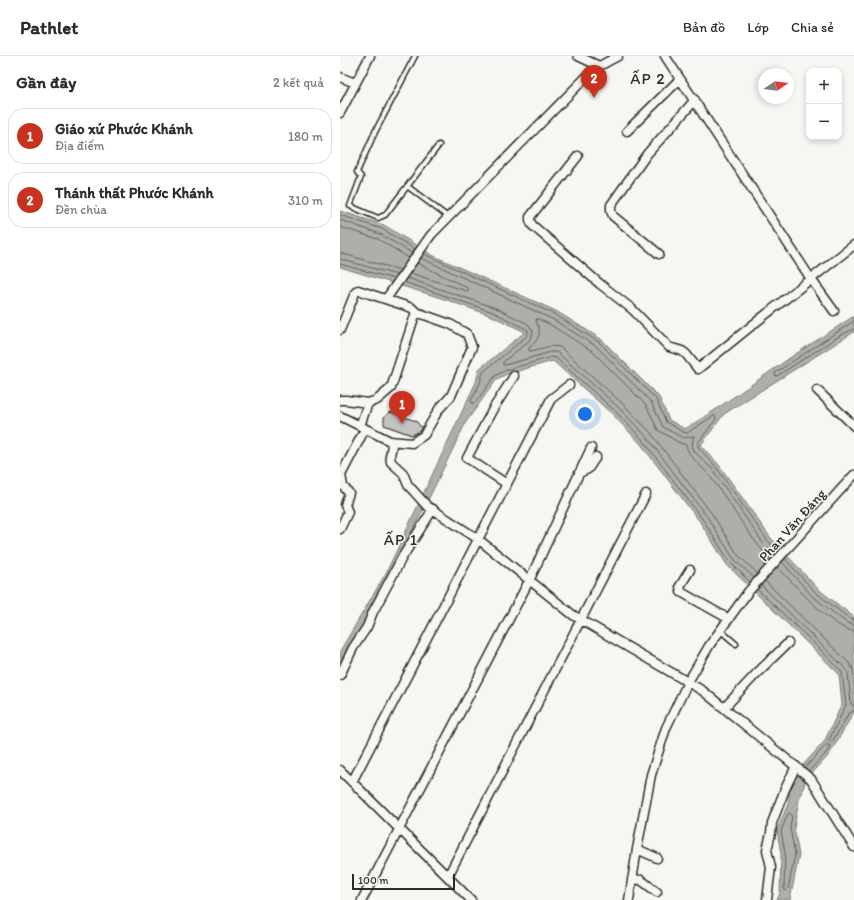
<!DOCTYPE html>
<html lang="vi">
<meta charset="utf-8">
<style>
:root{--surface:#fff;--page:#f2f2f3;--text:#2b2b33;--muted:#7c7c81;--line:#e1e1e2;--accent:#c8321e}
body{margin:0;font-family:Itim,sans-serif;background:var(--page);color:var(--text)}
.controls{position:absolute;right:12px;top:12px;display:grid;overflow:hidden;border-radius:8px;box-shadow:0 2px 6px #0003}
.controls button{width:36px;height:36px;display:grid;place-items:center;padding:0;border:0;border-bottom:1px solid var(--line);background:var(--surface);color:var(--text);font:20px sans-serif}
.compass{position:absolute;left:418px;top:12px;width:36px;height:36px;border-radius:50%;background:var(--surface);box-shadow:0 2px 6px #0003;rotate:77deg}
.scale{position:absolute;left:12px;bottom:10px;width:103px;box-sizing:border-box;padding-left:4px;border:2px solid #2b2b2b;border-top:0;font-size:11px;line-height:14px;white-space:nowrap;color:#2b2b2b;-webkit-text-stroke:3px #f6f6f2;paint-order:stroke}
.you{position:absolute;left:245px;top:358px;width:14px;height:14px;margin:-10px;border:3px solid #fff;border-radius:50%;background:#1a73e8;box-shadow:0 0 0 6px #1a73e833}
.badge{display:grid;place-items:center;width:26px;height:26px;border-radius:50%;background:var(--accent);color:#fff;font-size:13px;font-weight:700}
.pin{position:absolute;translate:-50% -33px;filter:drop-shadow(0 1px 2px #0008)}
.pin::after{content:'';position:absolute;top:21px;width:14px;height:12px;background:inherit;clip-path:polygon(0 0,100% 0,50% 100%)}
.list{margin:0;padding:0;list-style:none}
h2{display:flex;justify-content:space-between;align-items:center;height:52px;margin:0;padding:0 16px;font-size:17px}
h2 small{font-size:13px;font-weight:400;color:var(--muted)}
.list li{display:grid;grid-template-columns:26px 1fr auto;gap:12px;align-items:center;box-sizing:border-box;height:56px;margin:0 8px 8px;padding:0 8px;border:1px solid var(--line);border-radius:16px}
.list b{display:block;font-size:15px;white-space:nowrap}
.list p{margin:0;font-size:13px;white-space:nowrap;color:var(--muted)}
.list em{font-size:13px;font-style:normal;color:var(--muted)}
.map{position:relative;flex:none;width:514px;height:844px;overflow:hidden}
header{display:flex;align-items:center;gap:24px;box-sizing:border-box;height:56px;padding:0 20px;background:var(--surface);border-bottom:1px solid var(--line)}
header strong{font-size:19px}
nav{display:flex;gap:22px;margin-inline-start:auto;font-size:14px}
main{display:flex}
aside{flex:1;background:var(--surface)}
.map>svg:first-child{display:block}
.water{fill:#aeaeab;stroke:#7a7a78}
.shadow{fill:#0003}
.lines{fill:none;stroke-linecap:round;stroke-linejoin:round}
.shore{stroke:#5f5f5e;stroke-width:1}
.building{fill:#c3c3c0;stroke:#2b2b2b}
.lane-casing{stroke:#2b2b2b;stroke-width:7}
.street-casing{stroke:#2b2b2b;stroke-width:11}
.lane{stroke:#f6f6f2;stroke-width:4}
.street{stroke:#f6f6f2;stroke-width:8}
.labels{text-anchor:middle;stroke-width:3;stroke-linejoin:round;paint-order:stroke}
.street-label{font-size:14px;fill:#2b2b2b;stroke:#f6f6f2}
.quarter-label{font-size:16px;letter-spacing:1px;fill:#2b2b2b;stroke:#f6f6f2}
</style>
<header>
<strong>Pathlet</strong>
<nav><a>Bản đồ</a><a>Lớp</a><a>Chia sẻ</a></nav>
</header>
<main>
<aside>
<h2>Gần đây<small>2 kết quả</small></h2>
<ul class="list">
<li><span class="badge">1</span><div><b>Giáo xứ Phước Khánh</b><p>Địa điểm</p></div><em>180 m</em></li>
<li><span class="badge">2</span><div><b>Thánh thất Phước Khánh</b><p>Đền chùa</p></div><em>310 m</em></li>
</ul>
</aside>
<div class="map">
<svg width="514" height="844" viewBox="0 0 514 844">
<rect width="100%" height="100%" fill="#f6f6f2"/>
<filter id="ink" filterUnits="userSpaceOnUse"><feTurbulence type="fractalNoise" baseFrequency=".025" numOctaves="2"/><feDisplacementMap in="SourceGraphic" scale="8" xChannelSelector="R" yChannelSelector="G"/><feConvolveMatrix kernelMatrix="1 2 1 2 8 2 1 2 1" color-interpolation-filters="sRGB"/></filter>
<g filter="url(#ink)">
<path class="water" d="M0 155 44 169 92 199 216 255 261 283 319 341 329 364 345 373 372 356 454 299 514 260V276L384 358 361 389 379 409 430 481 478 533 514 561V656L489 699 466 724 459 743 454 772 459 799 450 844H437L440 837 441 798 437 774 448 748 451 722 484 686 502 648 499 618 387 509 360 466 300 387 272 358 213 305 167 318 157 323 126 366 89 442 0 616V595L46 517 136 326 139 313 185 276 152 260 101 242 0 211Z"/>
<path class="shadow" d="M76 366 81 372 85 373 76 382 49 372 45 369Z"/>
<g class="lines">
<path class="shore" d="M0 159 42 173 75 193
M0 164 40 178 72 197
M0 171 38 183 69 202
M0 197 60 214
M84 198 214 258 259 286 316 343 326 366 343 376 347 377 373 360H375L376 363 358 387V391L376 411 427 484 438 495
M81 202 212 263 256 290 311 346 323 371 343 382 354 380 352 389 354 395 373 414 423 487 435 499
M0 203 57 219
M0 208 54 223
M70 217 127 235 129 234 128 232 77 207
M67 222 156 252 188 268 193 275 191 283 163 306V309H165L211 296H216L219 298 278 351 307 381 367 461 394 503 414 522
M64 226 153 256 188 274V277L187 280 143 316 140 327 131 345 132 347H135L155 320 166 314 212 301 216 302 275 355 303 384 363 464 390 506 410 526
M514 265 435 317V319L437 320 501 279 514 273
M445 503 475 536 510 563 514 564
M442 506 472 540 507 567 514 569
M438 511C452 526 494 575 514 575
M418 518 398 499 372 458 311 377 282 347 220 291 211 290 191 295H189V292C195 287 201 281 199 272 198 269 196 267 196 263H198L209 268 252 295 306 349 318 374 338 386 346 389C349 402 360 408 368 418 390 445 406 478 431 504
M425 525 509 607 513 613 514 620
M421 529 506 613 508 617 511 648 514 650
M417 533 478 591 502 616 506 649 489 684 490 686H492L509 657 514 655
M465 712 486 689H489L490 691 486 697 469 715
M450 757 452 759 450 772 455 799 448 833 446 835 444 833 445 797 441 775 448 758Z"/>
</g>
<path class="building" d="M50 356 76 365 80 370 85 372 83 379 78 376 72 379 44 369V361Z"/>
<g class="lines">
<g class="lane-casing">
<path id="lane" d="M75 0 35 76 17 116 21 121 10 150 38 162 45 159 99 89
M67 130 108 161
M381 575 396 588"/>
</g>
<g class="street-casing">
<path id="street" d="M238 0 259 10
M325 0 471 223 494 255
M0 21 15 27
M0 57 30 0
M287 75 340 23
M238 100 190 161V164L192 169 260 228 292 253 329 291 342 295 346 298 358 313 415 267 514 189
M319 198 273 160 271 155V149L307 98 355 44
M46 243 91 179 254 13 278 0
M0 274 15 237 18 234 72 252 76 256 51 332 37 344 28 347 6 344H0
M477 334 514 370
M0 360 50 385 52 389 50 400 51 406 63 417 68 429 87 450 138 483 233 559 363 635 471 723 514 791
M20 370 28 347
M50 385 72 387 84 379 99 353 111 340 132 291 127 278 110 268 76 256
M239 417 248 413 256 401
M167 428 127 402 153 353 174 320
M0 473 8 456 5 449 9 437 3 430 1 419 25 373
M350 514 340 530 341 536 389 563
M0 619 13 592 27 571 33 556 63 500 93 453
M384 652 417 617 448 587
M0 714 131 844
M12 726 211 343 229 329
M297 793 317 802
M108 820 306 438
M292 823 301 824 317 836
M22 844 190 523 251 392
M289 844 297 793 311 719 326 672 348 626 369 590 408 536 514 419
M427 844 431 811 427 794 431 777 432 767 445 733 456 710"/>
</g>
<use href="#lane" class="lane"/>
<use href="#street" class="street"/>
</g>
</g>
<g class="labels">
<g class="street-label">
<text transform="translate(452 469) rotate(-48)" y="5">Phan Văn Đáng</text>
</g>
<g class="quarter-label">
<text x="308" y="28">ẤP 2</text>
<text x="61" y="489">ẤP 1</text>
</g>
</g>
</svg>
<div class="controls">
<button>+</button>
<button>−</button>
</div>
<svg class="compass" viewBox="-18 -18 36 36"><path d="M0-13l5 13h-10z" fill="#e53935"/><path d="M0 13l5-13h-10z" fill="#7c7c81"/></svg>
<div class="scale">100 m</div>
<div class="you"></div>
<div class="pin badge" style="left:62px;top:368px">1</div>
<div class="pin badge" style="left:254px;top:42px">2</div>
</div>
</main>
